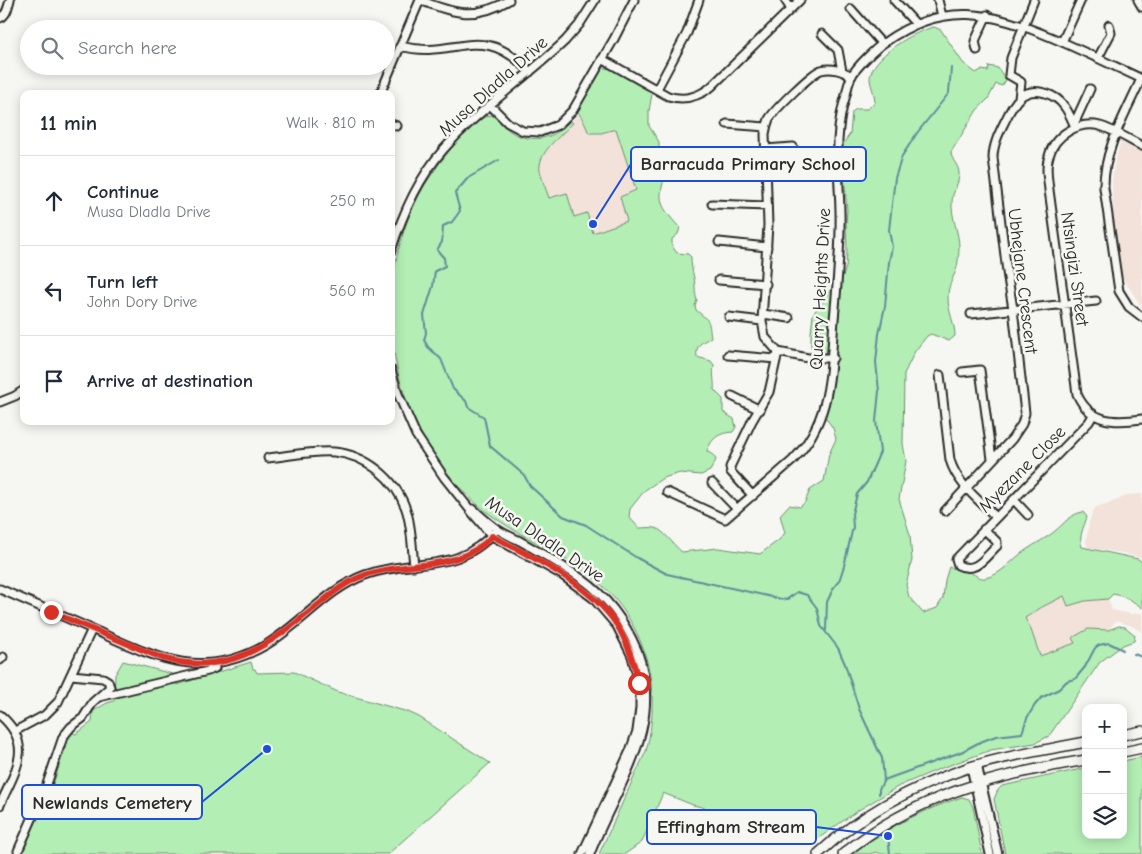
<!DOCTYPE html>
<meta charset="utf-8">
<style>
:root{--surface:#fff;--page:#f6f6f7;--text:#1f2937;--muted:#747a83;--line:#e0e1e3}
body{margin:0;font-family:"Comic Neue",sans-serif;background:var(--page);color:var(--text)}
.controls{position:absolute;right:15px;bottom:15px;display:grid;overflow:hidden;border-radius:10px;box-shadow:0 2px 12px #0003}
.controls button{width:45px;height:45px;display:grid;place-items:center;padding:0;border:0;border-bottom:1px solid var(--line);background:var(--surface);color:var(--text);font:25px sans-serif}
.stop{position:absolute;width:15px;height:15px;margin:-11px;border:4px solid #d93025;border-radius:50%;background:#fff}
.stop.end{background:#d93025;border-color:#fff;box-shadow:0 1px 5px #0008}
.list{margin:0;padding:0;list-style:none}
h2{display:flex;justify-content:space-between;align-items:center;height:65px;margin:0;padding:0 20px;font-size:21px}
h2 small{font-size:16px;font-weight:400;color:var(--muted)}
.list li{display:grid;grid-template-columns:32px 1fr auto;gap:15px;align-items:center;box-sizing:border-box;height:90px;padding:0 20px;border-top:1px solid var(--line)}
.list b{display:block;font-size:19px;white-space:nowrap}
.list p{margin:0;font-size:16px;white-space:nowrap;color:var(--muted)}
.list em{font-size:16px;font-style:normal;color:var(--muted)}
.icon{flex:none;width:28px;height:28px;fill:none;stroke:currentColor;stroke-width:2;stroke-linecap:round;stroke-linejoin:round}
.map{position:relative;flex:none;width:1142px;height:854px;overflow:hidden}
.search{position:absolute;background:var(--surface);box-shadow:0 2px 12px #0003;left:20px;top:20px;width:375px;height:55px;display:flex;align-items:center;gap:12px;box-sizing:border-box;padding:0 18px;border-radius:28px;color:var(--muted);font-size:19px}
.panel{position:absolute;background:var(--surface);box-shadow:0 2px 12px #0003;left:20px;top:90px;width:375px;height:335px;border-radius:10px}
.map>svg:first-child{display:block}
.built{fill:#f2e2d9}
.green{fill:#b3eeb4;stroke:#6f8c70}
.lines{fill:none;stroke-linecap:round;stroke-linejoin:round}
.stream{stroke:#5f8c99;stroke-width:2}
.minor-casing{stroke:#2b2b2b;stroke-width:11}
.major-casing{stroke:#2b2b2b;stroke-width:12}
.minor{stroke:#f6f6f2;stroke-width:7}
.major{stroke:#f6f6f2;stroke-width:9}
.route{stroke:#d93025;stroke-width:6}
.labels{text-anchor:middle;stroke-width:5;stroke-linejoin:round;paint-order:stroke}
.street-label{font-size:18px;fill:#2b2b2b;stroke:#f6f6f2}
.leader{fill:none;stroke:#1d4ed8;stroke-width:2}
.callout-dot{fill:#1d4ed8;stroke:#f6f6f2;stroke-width:2}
.callout{fill:#f6f6f2;stroke:#1d4ed8;stroke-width:2}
.callout-label{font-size:19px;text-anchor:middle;font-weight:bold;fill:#2b2b2b}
</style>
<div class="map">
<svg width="1142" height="854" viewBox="0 0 1142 854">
<rect width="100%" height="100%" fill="#f6f6f2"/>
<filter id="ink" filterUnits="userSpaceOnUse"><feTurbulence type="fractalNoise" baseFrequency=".02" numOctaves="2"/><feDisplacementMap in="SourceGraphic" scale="10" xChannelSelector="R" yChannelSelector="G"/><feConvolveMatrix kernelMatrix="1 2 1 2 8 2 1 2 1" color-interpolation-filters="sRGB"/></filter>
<g filter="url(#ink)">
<path class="built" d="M580 113 622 130 675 271 568 321 510 177Z
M1121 141 1142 151V307L1122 277 1114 223 1112 181 1115 160Z
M1142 494V558L1117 552 1088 548 1086 542 1089 523 1092 513 1096 507 1118 500 1127 495Z
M1064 596 1068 606 1085 601 1108 599 1112 610 1131 614 1142 613V632L1132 626 1116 621 1108 630 1088 629 1072 639 1076 643 1040 656 1031 630 1025 618 1042 607Z"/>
<path class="green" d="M934 27 941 30 963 63 976 73 981 70 988 71 989 66 998 68 1006 80 1002 86 996 84 988 99 977 110 951 152C951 160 959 165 959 173 960 183 952 191 952 202 951 217 959 232 959 247 959 253 958 265 956 270 952 282 948 284 948 298 948 312 955 323 955 336L949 341 931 334 927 336 915 351 904 374 903 444 906 461 899 499 910 535 912 560 906 585 909 597 923 613 937 608 943 598 945 580 949 567C957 570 965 570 971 573 976 575 980 579 985 578 1002 575 1013 558 1026 550 1036 543 1047 538 1055 531 1065 523 1070 514 1083 512L1087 517C1084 527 1078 537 1082 547L1138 559 1142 562V608C1134 601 1124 596 1113 594L1108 599 1085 601 1068 606 1064 596 1042 607 1025 618 1031 630 1040 656 1075 643 1072 638 1088 629 1108 630 1119 626 1125 627 1135 635 1134 641 1123 645 1100 662 1049 736 1035 743 991 750 939 769 899 786 857 811 812 843C800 842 792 830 781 826L693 805 663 793 642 842 625 854H599L646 751C664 683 643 612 584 571 552 549 515 534 484 510 389 433 363 294 423 188 433 171 471 117 491 115 499 118 503 126 510 131 524 141 545 141 559 131 564 128 567 123 571 121L573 123C562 135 537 152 540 171 542 180 546 189 549 198L567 193 574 217 587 213 593 233 627 221 620 197 636 190 616 129 601 133H589C585 125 583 118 577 111L600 72 604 68 613 69 648 89 652 94 649 111V126L659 142V155L668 166C658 199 656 202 680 228L678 234 672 239V246L677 253 688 254 691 257C691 265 692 270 694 278 696 286 694 292 697 300L695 306 696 310C711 323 708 318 711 337 702 343 695 344 697 357L711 361 714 365C712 374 715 381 714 390L723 399V412L734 419 736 427 733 432C718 433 712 438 707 451L714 456 716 460 710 471 701 475 680 473 663 478 645 490 630 509 629 517 639 528C644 528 650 527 655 528 664 530 674 546 682 552L718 548 760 554 779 540 785 533 780 515 789 505 800 507 805 502 810 490 824 481 829 454 836 439 833 428 825 417 832 385 836 353 835 351 819 354 811 347V333L813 314 831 289 843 276 846 267 847 251 846 224 847 210 843 162V144L850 134 852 112 856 109H867L875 103C875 94 871 87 870 80 869 57 915 31 934 27Z
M123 661 176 675 177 685 251 662 253 669H255L257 673 294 672 338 692 408 712 419 717 490 763 388 854H22L54 781 71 732 76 734 92 722 93 711 107 703 114 701 115 675Z
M1142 757V854H1005L994 799 998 790 1002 786 1086 768V835H1123V761Z
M962 797 969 799 973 807 982 854H881L876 852 870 854H852C885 828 923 810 962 797Z"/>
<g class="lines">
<path class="stream" d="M499 160 468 178 455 193 460 211 452 222 443 226 442 242 437 250 444 258 445 266 435 271 433 286 424 315 426 333 424 340 428 347 441 359 453 389 466 401 468 407 484 417 490 446 524 475 530 486 563 516 586 525 637 558 667 574 786 600 797 592 807 595 817 608 821 626 838 648 845 664 859 709 882 758 884 780
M826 630 827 602 834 587 839 581 844 566 853 527 852 514 857 494 867 482 880 452 876 421 879 391 876 362 879 334 885 306 889 262 892 247 889 230 895 178 902 156 917 133 949 93 951 68
M1134 654 1142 657
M879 794V789L884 780 961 752 980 742 996 736 1022 733 1027 718 1035 705 1041 698 1059 689 1067 681 1075 679 1085 667 1095 648 1099 645 1109 643 1123 650
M888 836 890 854"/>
<g class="minor-casing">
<path id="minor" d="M420 0C454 14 476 20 509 0
M785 0 791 9
M894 0 916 24
M938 0 942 16
M1138 0 1142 7
M851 9 882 44
M0 18C7 15 8 7 10 0
M822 34 838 50 842 71
M1062 42 1081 0
M400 46C456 61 480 19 530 72
M977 50 975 41 987 15
M1098 58 1111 33 1109 25
M602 59 668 96C685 101 698 97 711 87L800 0
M1141 79C1126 113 1103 150 1104 188L1119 291 1129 307 1142 317
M657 89 687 33 699 0
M380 94 420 0
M1019 98 1021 82 1009 75 1011 58 1034 0
M490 105 508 123 523 131 540 132 558 125 573 110 614 39 634 0
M391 124 397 126
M727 124 766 127
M1074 124 1090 89
M1142 146C1130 140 1112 129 1100 126 1079 121 1055 134 1049 156 1045 167 1048 179 1049 190L1077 394C1090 423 1114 423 1142 419
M765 149 793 147
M699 160 766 165
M712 204 767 206
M719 242 767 247
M391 251C402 215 418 179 443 150 479 109 526 78 565 41L579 25 595 0
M719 280 766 284
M763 314 789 318
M971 314 1096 301
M729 317 762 321
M728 355 776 359
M833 358H808L778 352 765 337 762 321 768 225 765 134C766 128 767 124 769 119 775 109 812 73 821 70 833 67 842 71 852 76
M391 370 398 394 416 435 444 477 475 516 492 536 562 575 593 598 617 626 632 656 639 683 640 696V708L637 731 630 751 582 854
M962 372 980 370 992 459
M940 375 950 460C957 484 979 500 996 517
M732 396 760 410
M0 402 15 396 24 390
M268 458C289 456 313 450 334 452 366 455 395 478 406 509 412 527 412 548 414 566
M712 483 737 509
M667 492 725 519 792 461C832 421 830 372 834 320 837 284 841 248 840 211 839 170 833 135 846 95 847 89 849 82 851 77 856 67 876 48 885 42 944 0 991 12 1053 38 1083 51 1112 65 1142 79
M753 496 731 472 730 467 752 421 769 392 778 352
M1014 500 1028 515
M473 509C481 516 488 523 497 529 504 534 512 537 520 541 541 553 562 565 582 579 607 597 625 621 637 650 666 728 616 785 590 854
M945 511 1012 439 1022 424 1025 413 1013 309 1007 272 993 158C993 145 999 133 1005 121 1013 104 1022 86 1045 93 1052 95 1059 99 1064 106 1069 112 1072 120 1075 127
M984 529 997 542V546C984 558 976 574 958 565L956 559 1089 422 1093 415
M0 589C31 603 63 616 94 630 154 657 202 682 266 645 301 624 327 589 365 575 415 557 458 576 497 529
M0 660 3 657
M99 697 208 671 215 668 214 663
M0 715C35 745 15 771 0 805
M15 731 45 715 58 702 92 629
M977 765 998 854
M971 767 990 854
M18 851 46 787 63 737 71 727 83 718 93 702 110 687 108 681 103 678 71 675"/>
</g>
<g class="major-casing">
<path id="major" d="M1123 735 1142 731
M1123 752 1142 748
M818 854C861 814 914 786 970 767 1007 755 1047 750 1086 742
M843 854C916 795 995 775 1086 760"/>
</g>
<use href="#minor" class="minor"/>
<use href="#major" class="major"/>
</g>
</g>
<g class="lines" filter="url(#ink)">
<path class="route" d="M51 612 162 658C226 677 266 647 313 609 328 597 342 584 360 577 403 559 458 574 492 536 533 557 591 585 617 625 628 643 634 663 639 683"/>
</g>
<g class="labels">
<g class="street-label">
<text transform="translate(493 86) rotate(-42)" y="6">Musa Dladla Drive</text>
<text transform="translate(1075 269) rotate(82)" y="6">Ntsingizi Street</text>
<text transform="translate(1023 281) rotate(83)" y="6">Ubhejane Crescent</text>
<text transform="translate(820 289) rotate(-87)" y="6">Quarry Heights Drive</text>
<text transform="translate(1022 469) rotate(-45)" y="6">Myezane Close</text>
<text transform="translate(545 539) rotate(34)" y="6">Musa Dladla Drive</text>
</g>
</g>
<path class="leader" d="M593 224L631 164M267 749L202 802M888 836L816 827"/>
<g class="callout-dot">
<circle cx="593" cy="224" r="5"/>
<circle cx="267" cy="749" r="5"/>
<circle cx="888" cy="836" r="5"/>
</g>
<g class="callout">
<rect x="631" y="147" width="235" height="34" rx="5"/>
<rect x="22" y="785" width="180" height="34" rx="5"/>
<rect x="647" y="810" width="169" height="34" rx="5"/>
</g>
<g class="callout-label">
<text x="748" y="170">Barracuda Primary School</text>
<text x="112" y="809">Newlands Cemetery</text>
<text x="731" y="833">Effingham Stream</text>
</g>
</svg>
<div class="controls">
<button>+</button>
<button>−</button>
<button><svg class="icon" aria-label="layers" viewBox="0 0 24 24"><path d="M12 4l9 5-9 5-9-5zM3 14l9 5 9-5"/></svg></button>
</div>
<div class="stop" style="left:639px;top:683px"></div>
<div class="stop end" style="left:51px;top:612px"></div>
<div class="search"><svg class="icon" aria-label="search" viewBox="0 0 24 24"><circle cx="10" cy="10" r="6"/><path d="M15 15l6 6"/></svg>Search here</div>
<section class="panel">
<h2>11 min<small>Walk · 810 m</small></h2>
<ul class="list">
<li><svg class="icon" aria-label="ahead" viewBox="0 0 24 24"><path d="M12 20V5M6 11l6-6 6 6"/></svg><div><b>Continue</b><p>Musa Dladla Drive</p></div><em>250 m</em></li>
<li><svg class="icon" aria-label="left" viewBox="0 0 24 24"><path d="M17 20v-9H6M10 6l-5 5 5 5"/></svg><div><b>Turn left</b><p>John Dory Drive</p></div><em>560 m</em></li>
<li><svg class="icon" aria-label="arrive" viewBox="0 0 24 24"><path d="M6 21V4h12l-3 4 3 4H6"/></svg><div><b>Arrive at destination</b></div></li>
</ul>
</section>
</div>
